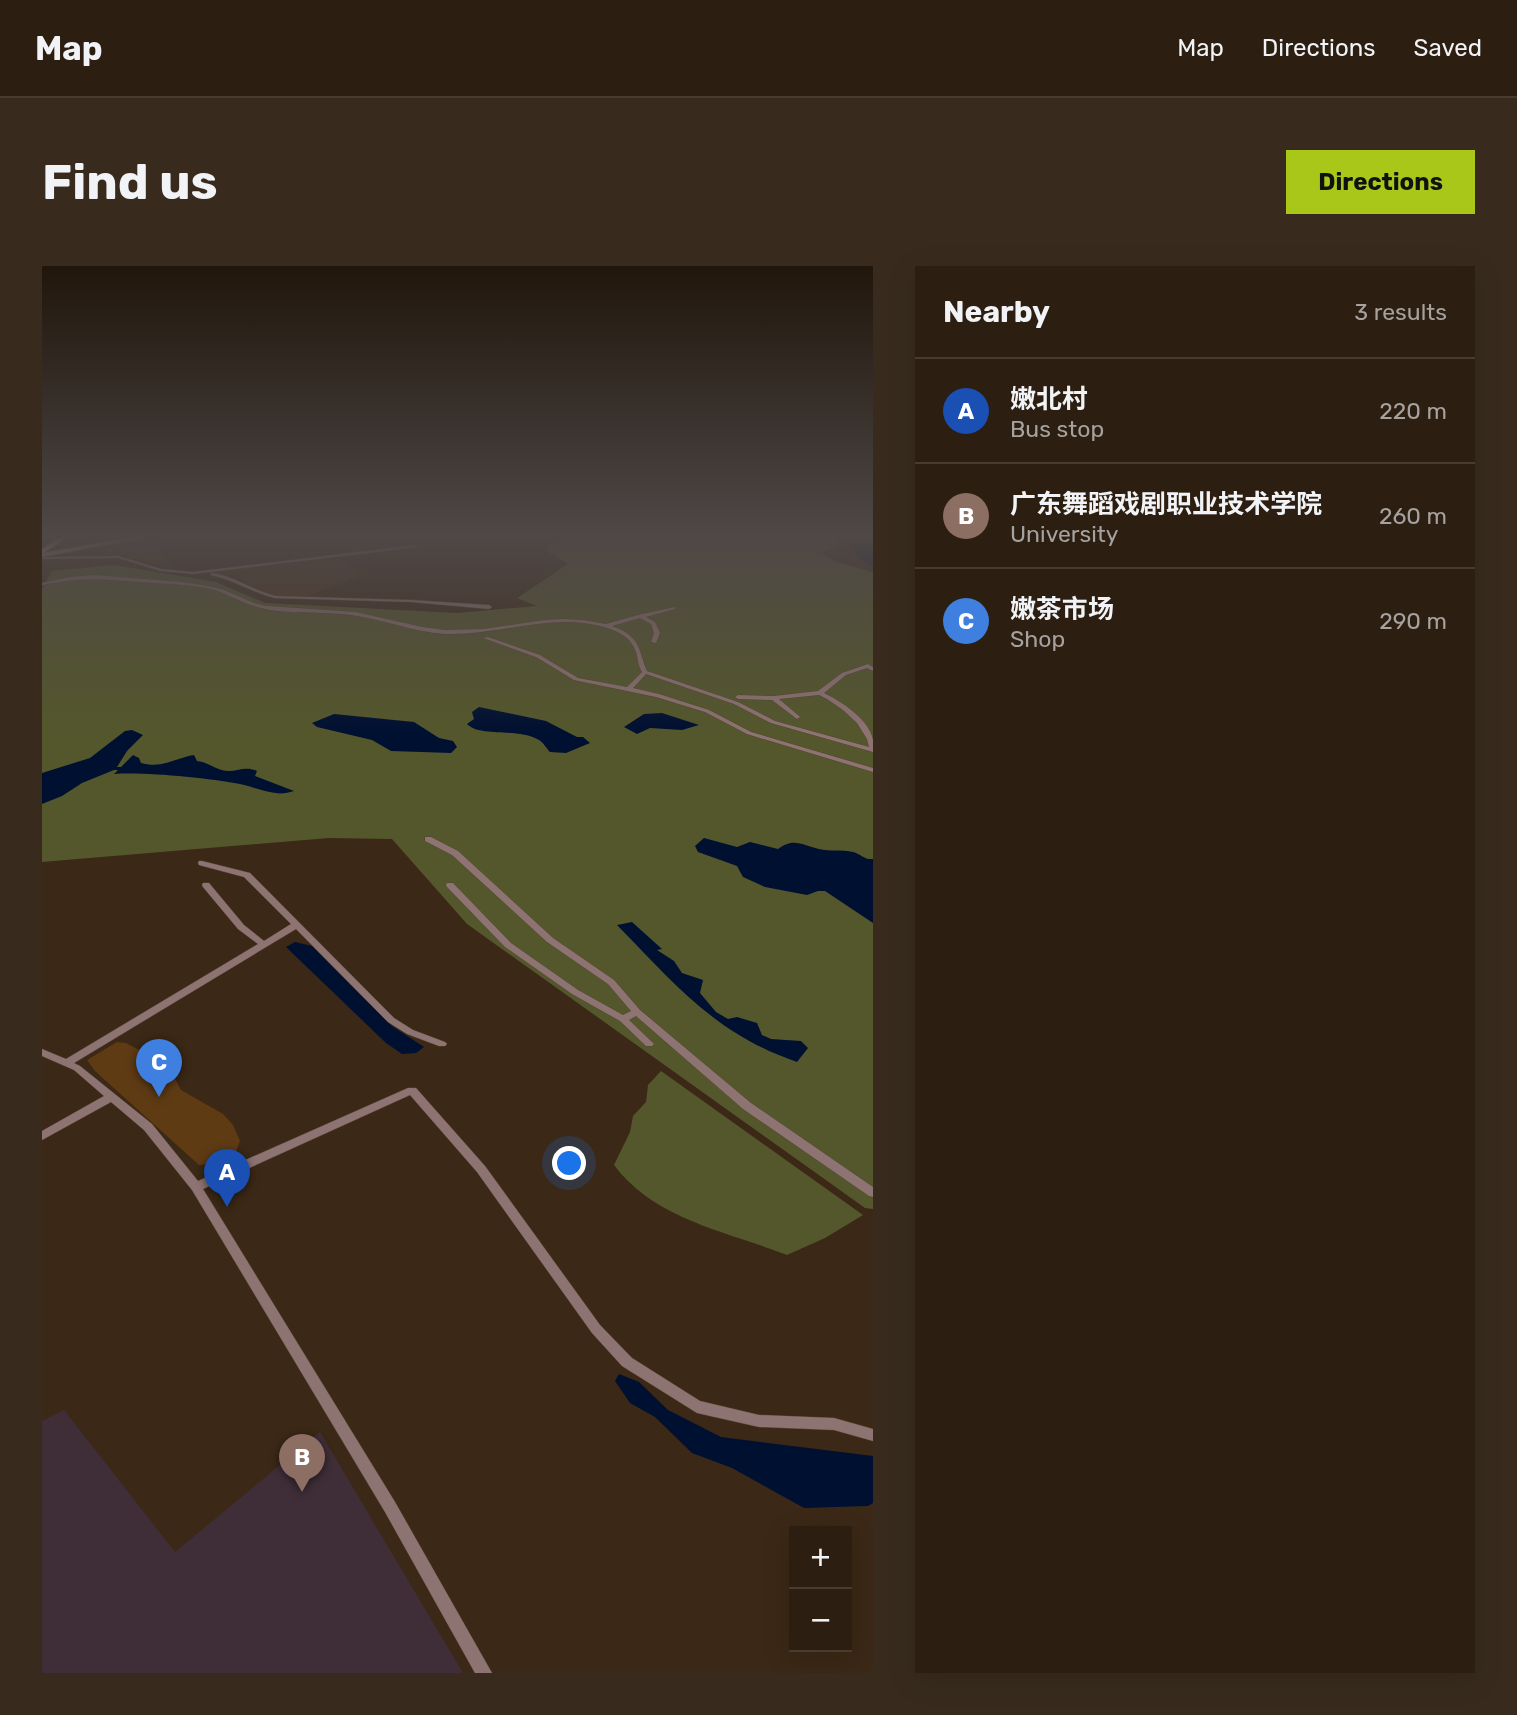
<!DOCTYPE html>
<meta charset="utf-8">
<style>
:root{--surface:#2c1e10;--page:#382b1e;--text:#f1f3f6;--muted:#a6a29f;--line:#483c30;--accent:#a9c719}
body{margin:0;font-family:Rubik,"Noto Sans SC",sans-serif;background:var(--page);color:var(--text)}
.controls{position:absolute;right:21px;bottom:21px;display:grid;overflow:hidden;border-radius:0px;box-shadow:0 7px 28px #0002}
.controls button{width:63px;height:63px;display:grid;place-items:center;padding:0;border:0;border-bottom:2px solid var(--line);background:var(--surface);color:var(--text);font:35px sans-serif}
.you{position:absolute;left:528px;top:898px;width:24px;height:24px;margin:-18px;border:5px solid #fff;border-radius:50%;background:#1a73e8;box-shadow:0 0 0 10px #1a73e833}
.badge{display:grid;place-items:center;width:46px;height:46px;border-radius:50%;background:var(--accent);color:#fff;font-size:23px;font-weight:700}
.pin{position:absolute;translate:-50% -58px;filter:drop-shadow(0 2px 4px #0008)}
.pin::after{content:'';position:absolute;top:37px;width:24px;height:21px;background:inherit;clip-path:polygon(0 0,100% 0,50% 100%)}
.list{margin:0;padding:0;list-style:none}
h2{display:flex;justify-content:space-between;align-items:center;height:91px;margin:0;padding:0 28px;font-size:30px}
h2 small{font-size:23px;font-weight:400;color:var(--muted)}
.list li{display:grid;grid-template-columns:46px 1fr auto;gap:21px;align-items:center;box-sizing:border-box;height:105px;padding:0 28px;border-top:2px solid var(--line)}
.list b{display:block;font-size:26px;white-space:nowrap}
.list p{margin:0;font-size:23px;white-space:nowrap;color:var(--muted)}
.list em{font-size:23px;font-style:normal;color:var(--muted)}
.map{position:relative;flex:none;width:831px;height:1407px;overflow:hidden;border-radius:0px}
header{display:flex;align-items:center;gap:42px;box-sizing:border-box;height:98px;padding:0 35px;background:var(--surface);border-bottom:2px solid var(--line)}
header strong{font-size:33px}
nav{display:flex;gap:38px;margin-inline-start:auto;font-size:24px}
.intro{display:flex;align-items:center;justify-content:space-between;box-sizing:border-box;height:168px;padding:0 42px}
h1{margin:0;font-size:49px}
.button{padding:18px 32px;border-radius:0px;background:var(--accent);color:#111;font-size:24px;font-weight:700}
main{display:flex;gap:42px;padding:0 42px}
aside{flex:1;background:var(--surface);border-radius:0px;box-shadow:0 7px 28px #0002}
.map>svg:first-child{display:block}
.built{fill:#483018}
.education{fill:#3f2e38}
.green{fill:#54572c}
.water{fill:#001031}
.building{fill:#5f3b14}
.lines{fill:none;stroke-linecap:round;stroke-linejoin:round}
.minor-casing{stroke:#564433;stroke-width:1}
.secondary-casing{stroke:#564433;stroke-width:2}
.primary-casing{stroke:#564433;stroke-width:2}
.minor{fill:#8d7371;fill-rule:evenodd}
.secondary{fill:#c49b97;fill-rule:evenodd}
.primary{fill:#efbab5;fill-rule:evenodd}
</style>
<header>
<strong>Map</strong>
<nav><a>Map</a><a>Directions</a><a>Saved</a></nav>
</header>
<div class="intro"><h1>Find us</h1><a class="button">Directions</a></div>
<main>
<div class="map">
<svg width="831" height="1407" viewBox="0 0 831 1407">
<rect width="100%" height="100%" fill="#3b2816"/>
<path class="built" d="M112 271 130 303 87 290H27L26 286Z
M294 292 321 309 266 330 226 329 194 311 164 306Z"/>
<path class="education" d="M22 1144 133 1286 278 1166 421 1407H0V1155Z"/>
<path class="green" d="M568 269H796L793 280 779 287 794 296 831 306V943L823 942 425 658 350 573 287 572 0 596V323L10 305 72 299 174 316 223 337 415 347 495 340 475 332 526 298 505 285 509 277Z
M619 805 821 949 783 972 745 989C684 965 613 954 572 899L588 866 591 850 604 836 606 819Z"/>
<path class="water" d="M800 269H831V299C814 295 812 280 798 273Z
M437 441 504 455 535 471H541L548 477 524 487 508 486C504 482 502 477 497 474 475 461 439 472 425 458L432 453 430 446Z
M620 447 657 459 640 464 608 462 595 468 582 461 602 448Z
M292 448 372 456 397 472 411 475 415 481 409 487 349 485 330 474 275 461 270 457Z
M90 464 101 469 85 485 75 501H79L91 489 97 492 99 497C120 503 133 492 152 489L155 495C167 496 174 505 187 505 197 505 204 500 215 505L213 510 252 525C233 532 217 522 198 518 165 512 105 506 72 508L76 504H72L40 517 20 530 0 538V507L48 492 83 465Z
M662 572 695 581 708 576 736 583C752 571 760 579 777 583 788 586 800 583 811 586 819 588 822 594 831 593V657L783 625H776L765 629 723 621 701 611 695 600 656 586 653 580Z
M590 656 620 683 615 684 632 695 640 707 661 714 658 727 674 746 686 753 695 751 715 757 720 769 729 773 759 775 766 782 755 796C673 768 633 718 575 659Z
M253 676 270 680 350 760 382 781 374 787 360 788 344 777 244 681Z
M577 1108 597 1116 626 1144 679 1171 831 1190V1237L826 1240 762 1242 690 1202 650 1187 613 1151 588 1137 573 1115Z"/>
<path class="building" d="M75 776 84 777 126 799 139 824 181 848 191 859 198 875 194 885 172 897 157 899 53 805 45 794Z"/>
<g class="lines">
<g class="minor-casing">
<path id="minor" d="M77 269H82L88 272 84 273Z
M374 279 376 281 151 308 119 305 76 292 0 293V291L76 290 119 303 151 306Z
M171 307C193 311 211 324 233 330L369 334 447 339 450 341 447 343 369 336 233 332C211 327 192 314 169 309V307Z
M52 309 140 316 166 320 182 324 212 337 224 340 314 346 380 361 403 364 442 363 502 354 522 353 541 354 564 358 596 349 633 341V343L604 351 613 356 618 367 614 377 609 376 612 367 609 358 598 352 570 360C584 365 595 372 599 388 601 394 602 399 605 405L696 436 733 455 827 481 825 473 815 457 801 444 785 433 777 429 737 433 757 450 758 451 755 453 730 434 696 433 693 431 696 429 732 430 776 425 800 407 826 398 831 401V405L825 402 804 409 782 427C799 435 828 454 831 474 831 478 831 482 831 486L729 457 692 438 604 408 591 422 617 428 667 444 709 466 831 502V506L705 468 663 446 614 431 532 414 494 391 441 372 446 371 498 389 536 412 585 421 600 406C596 399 596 393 594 386 589 371 576 365 562 361 509 346 456 370 403 368 371 366 341 353 309 349 279 345 248 349 219 342 201 338 187 328 169 323 150 319 130 318 111 317 69 314 42 310 0 319V317L28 311Z
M383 571H389L416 585 511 672 572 714 598 744 709 837 831 921V931L827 930 701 843 594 750 587 754 610 776 612 778 610 780H604L578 755 530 728 463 681 405 621 404 619 405 617H411L469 677 536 724 581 749 589 745 566 718 505 676 410 589 383 575Z
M157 595H160L208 607 352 752 371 764 403 776 405 778 403 780H397L365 768 346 756 254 663 32 797 38 800 110 858 156 915 366 822H374L443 900 558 1059 590 1092 658 1135 717 1149 792 1152 831 1163V1175L792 1164 717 1161 655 1147 580 1100 550 1067 435 906 368 829 161 923 353 1236 450 1407H433L343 1246 150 924 102 864 69 836 0 874V865L62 830 32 804 0 790V783L24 793 216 678 196 663 161 621 160 619 161 617H167L202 659 222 675 249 658 202 611 157 599 156 597Z"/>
</g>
<g class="secondary-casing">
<path id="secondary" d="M6 269H14L0 273V271Z
M104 269H116L0 291V287Z"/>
</g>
<g class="primary-casing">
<path id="primary" d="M0 269H7L0 273Z
M22 269H29L0 288V283Z"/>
</g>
<use href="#minor" class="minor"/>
<use href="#secondary" class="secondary"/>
<use href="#primary" class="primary"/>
</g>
<linearGradient id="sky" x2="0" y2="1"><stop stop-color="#20160c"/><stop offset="0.58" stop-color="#4f4847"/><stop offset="1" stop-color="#4f4847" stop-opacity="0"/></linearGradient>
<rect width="831" height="466" fill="url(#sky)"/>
</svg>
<div class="controls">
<button>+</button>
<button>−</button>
</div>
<div class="you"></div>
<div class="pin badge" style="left:185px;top:941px;background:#1a4fb4">A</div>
<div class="pin badge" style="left:260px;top:1226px;background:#8d6e63">B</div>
<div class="pin badge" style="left:117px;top:831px;background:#3f7fe0">C</div>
</div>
<aside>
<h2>Nearby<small>3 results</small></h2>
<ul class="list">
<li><span class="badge" style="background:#1a4fb4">A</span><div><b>嫩北村</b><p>Bus stop</p></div><em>220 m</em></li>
<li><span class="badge" style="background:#8d6e63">B</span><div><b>广东舞蹈戏剧职业技术学院</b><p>University</p></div><em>260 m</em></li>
<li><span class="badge" style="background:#3f7fe0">C</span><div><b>嫩茶市场</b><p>Shop</p></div><em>290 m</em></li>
</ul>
</aside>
</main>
